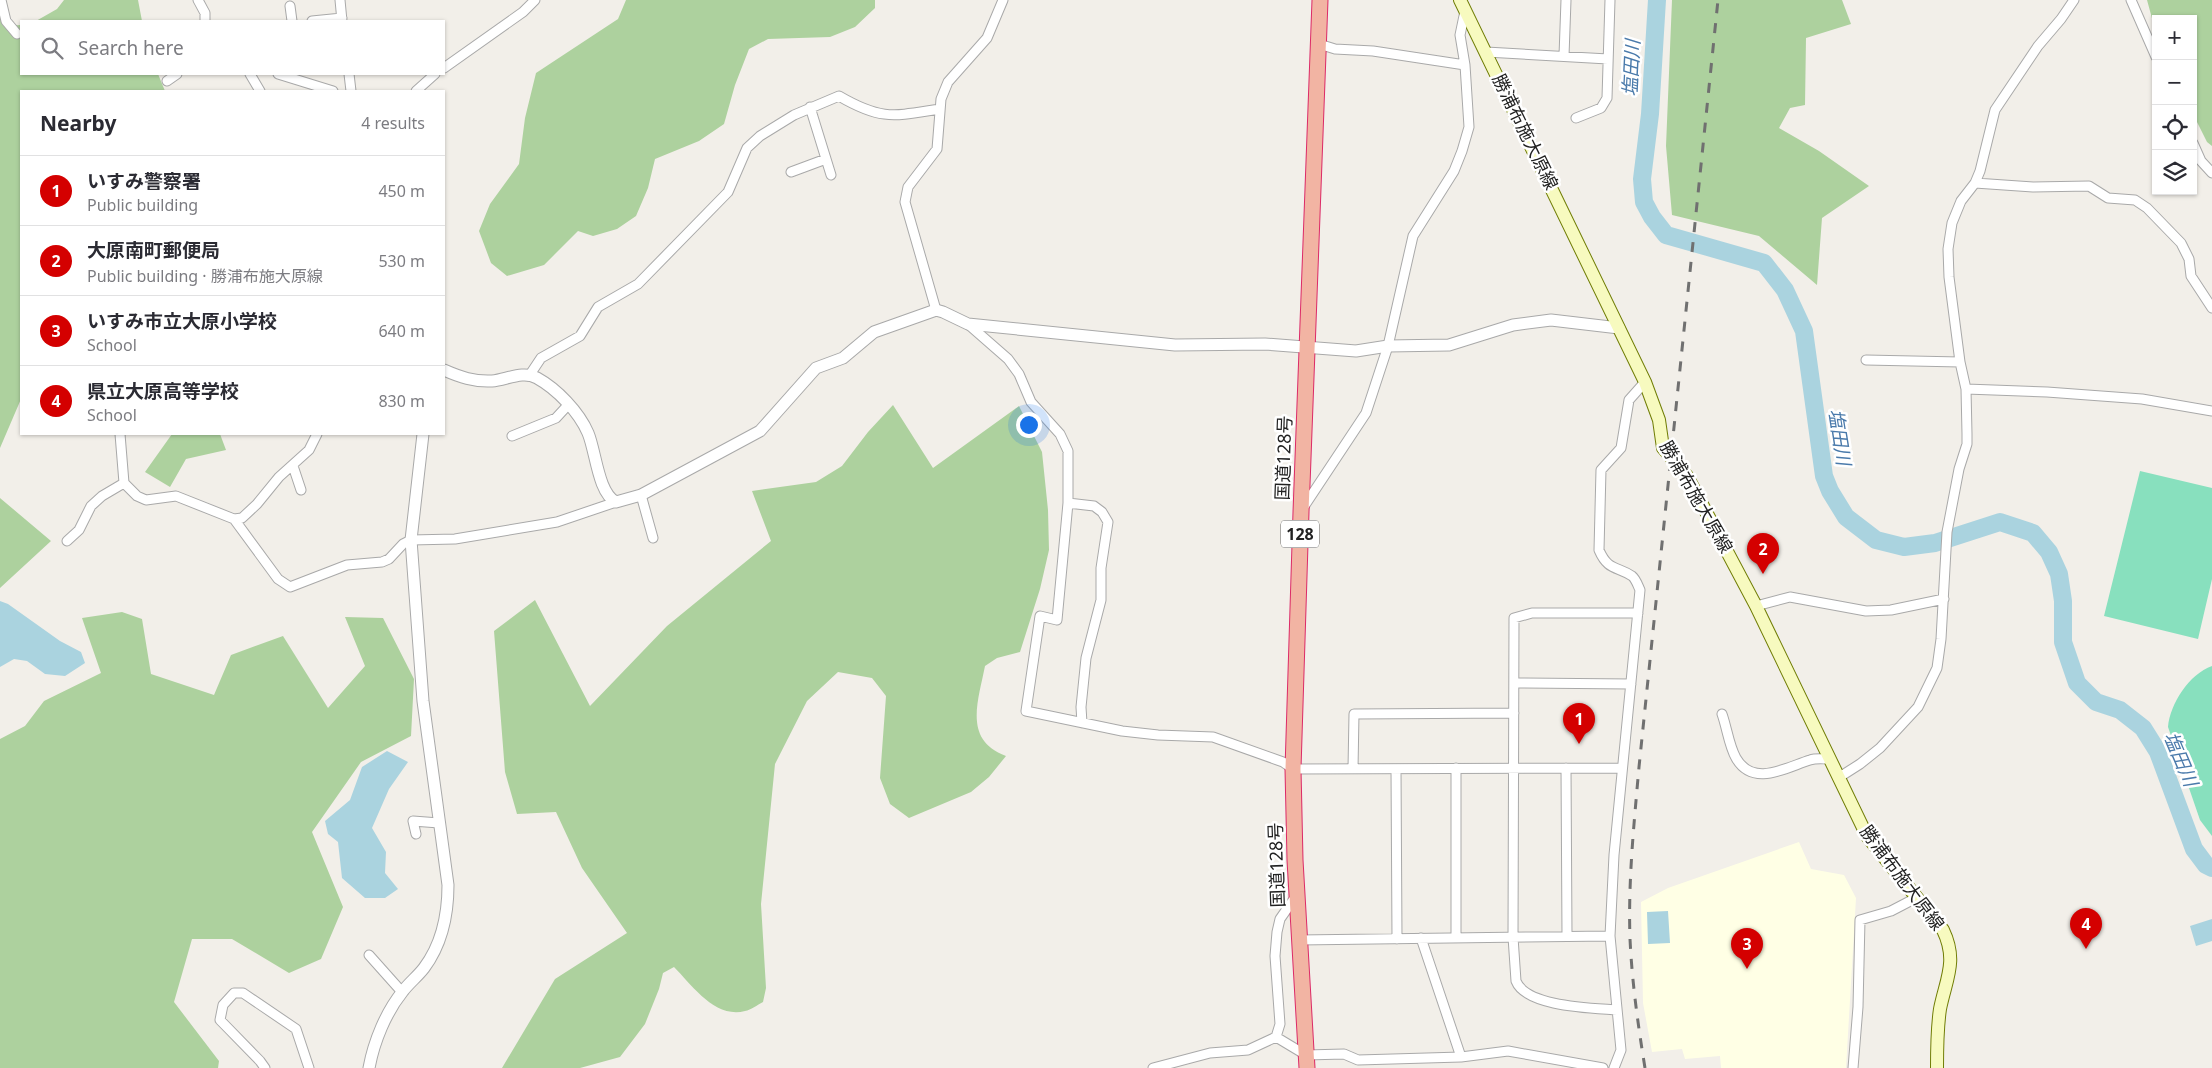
<!DOCTYPE html>
<meta charset="utf-8">
<style>
:root{--surface:#fff;--page:#f7f7f7;--text:#2b2b33;--muted:#7c7c81;--line:#e1e1e2;--accent:#d40000}
body{margin:0;font-family:"Noto Sans","Noto Sans JP",sans-serif;background:var(--page);color:var(--text)}
.controls{position:absolute;right:15px;top:15px;display:grid;overflow:hidden;border-radius:0px;box-shadow:0 1px 4px #0004}
.controls button{width:45px;height:45px;display:grid;place-items:center;padding:0;border:0;border-bottom:1px solid var(--line);background:var(--surface);color:var(--text);font:25px sans-serif}
.you{position:absolute;left:1028px;top:424px;width:18px;height:18px;margin:-12px;border:4px solid #fff;border-radius:50%;background:#1a73e8;box-shadow:0 0 0 8px #1a73e833}
.badge{display:grid;place-items:center;width:32px;height:32px;border-radius:50%;background:var(--accent);color:#fff;font-size:16px;font-weight:700}
.pin{position:absolute;translate:-50% -41px;filter:drop-shadow(0 1px 2px #0008)}
.pin::after{content:'';position:absolute;top:26px;width:18px;height:15px;background:inherit;clip-path:polygon(0 0,100% 0,50% 100%)}
.list{margin:0;padding:0;list-style:none}
h2{display:flex;justify-content:space-between;align-items:center;height:65px;margin:0;padding:0 20px;font-size:21px}
h2 small{font-size:16px;font-weight:400;color:var(--muted)}
.list li{display:grid;grid-template-columns:32px 1fr auto;gap:15px;align-items:center;box-sizing:border-box;height:70px;padding:0 20px;border-top:1px solid var(--line)}
.list b{display:block;font-size:19px;white-space:nowrap}
.list p{margin:0;font-size:16px;white-space:nowrap;color:var(--muted)}
.list em{font-size:16px;font-style:normal;color:var(--muted)}
.icon{flex:none;width:28px;height:28px;fill:none;stroke:currentColor;stroke-width:2;stroke-linecap:round;stroke-linejoin:round}
.map{position:relative;flex:none;width:2212px;height:1068px;overflow:hidden}
.search{position:absolute;background:var(--surface);box-shadow:0 1px 4px #0004;left:20px;top:20px;width:425px;height:55px;display:flex;align-items:center;gap:12px;box-sizing:border-box;padding:0 18px;border-radius:0px;color:var(--muted);font-size:19px}
.panel{position:absolute;background:var(--surface);box-shadow:0 1px 4px #0004;left:20px;top:90px;width:425px;height:345px;border-radius:0px}
.map>svg:first-child{display:block}
.education{fill:#ffffe5}
.forest{fill:#add19e}
.pitch{fill:#88e0be}
.water{fill:#aad3df}
.lines{fill:none;stroke-linecap:round;stroke-linejoin:round}
.river{stroke:#aad3df;stroke-width:18}
.minor-casing{stroke:#a9a9a9;stroke-width:11}
.tertiary-casing{stroke:#a9a9a9;stroke-width:13}
.secondary-casing{stroke:#707d05;stroke-width:14}
.trunk-casing{stroke:#dc2a67;stroke-width:17}
.minor{stroke:#fff;stroke-width:9}
.tertiary{stroke:#fff;stroke-width:11}
.secondary{stroke:#f7fabf;stroke-width:12}
.trunk{stroke:#f2b4a3;stroke-width:15}
.rail{stroke:#707070;stroke-width:3;stroke-dasharray:10 10;stroke-linecap:butt}
.labels{text-anchor:middle;stroke-width:5;stroke-linejoin:round;paint-order:stroke}
.shield{fill:#fff;stroke:#646464;stroke-width:1}
.shield-label{font-size:16px;font-weight:bold;fill:#222}
.street-label{font-size:18px;fill:#222;stroke:#fff}
.water-label{font-size:19px;font-style:italic;fill:#4a7aab;stroke:#fff}
</style>
<div class="map">
<svg width="2212" height="1068" viewBox="0 0 2212 1068">
<rect width="100%" height="100%" fill="#f2efe9"/>
<path class="education" d="M1799 842 1811 869 1844 875 1856 898 1846 1068H1721L1720 1056 1685 1059 1682 1049 1652 1052 1643 1003 1641 902 1668 888Z"/>
<path class="forest" d="M0 0H4L3 26 21 25V74H158L165 91H21V399L0 448Z
M64 0H138L142 21H36L57 9Z
M626 0H875V8L855 27 830 37 768 39 749 49 735 85 724 124 699 141 655 159 648 188 636 216 617 229 593 236 578 231 544 265 507 276 491 263 479 231 490 204 519 164 525 118 536 73 618 19Z
M1672 0H1842L1851 24 1806 38 1805 105 1790 108 1779 128 1819 151 1869 186 1822 218 1817 285 1759 236 1672 215 1666 146Z
M2147 0H2212V146L2207 142 2193 114V19H2156V33Z
M893 405 933 468 1019 406 1042 452 1048 510 1049 550 1040 589 1020 652 997 658 985 666C978 702 963 740 1006 756L989 777 971 792 909 818 890 804 880 778 886 696 872 678 838 672 807 701 775 764 761 904 766 988 763 1002C757 1005 751 1010 745 1011 715 1019 692 985 674 967L663 973 659 989 645 1024 620 1057 580 1068H502L555 979 627 933 582 868 556 812 517 814 505 772 494 631 535 600 590 706 667 626 771 541 752 491 816 482 842 466 868 432Z
M172 434H220L226 450 186 459 170 487 145 472Z
M0 498 51 541 0 588Z
M122 612 142 619 151 674 214 695 231 655 283 636 328 708 365 666 345 617 383 618 414 679 411 736 361 762 312 832 343 907 321 959 289 973 232 939H192L174 1002 219 1061 218 1068H0V739L25 726 44 701 101 673 82 618Z"/>
<path class="pitch" d="M2140 471 2212 488V579L2198 639 2104 616Z
M2212 666V836L2200 820 2168 727C2170 704 2189 674 2212 666Z"/>
<path class="water" d="M0 601 8 604 60 641 81 652 85 663 65 676 45 674 27 661 14 659 0 667Z
M387 751 408 762 389 789 372 828 386 852 385 873 398 889 385 898H365L342 878 338 842 328 834 325 821 350 800 362 767Z
M1668 911 1670 943 1648 944 1647 912Z
M2212 919V941L2196 946 2190 926Z"/>
<g class="lines">
<path class="river" d="M1657 0 1650 114 1642 179 1644 202 1652 217 1666 235 1764 263 1785 290 1804 331 1824 476 1830 491 1846 517 1876 540 1904 547 1935 543 2000 522 2033 533 2049 552 2059 574 2063 601V642L2077 683 2096 702 2120 710 2143 728 2158 752 2194 849 2206 865 2212 868"/>
<g class="minor-casing">
<path id="minor" d="M1 0 6 21 17 34
M198 0 205 13V21
M340 0 342 21
M2131 0 2156 57
M290 6 292 21
M312 21 342 18
M1319 44 1335 49 1373 51 1465 65
M1486 52 1608 59
M1564 56 1566 0
M444 68 523 12 535 0
M250 74 260 91
M278 74 333 91
M349 74 351 91
M167 81 177 74
M416 91 435 74
M810 107 831 175
M1576 118 1601 108 1607 98 1610 0
M2193 143 2201 161 2212 173
M791 172 826 159
M1975 183 2033 187 2089 186 2108 198 2135 200 2147 208 2181 243 2189 259 2191 276 2212 308
M936 310 905 202 908 187 937 149 941 99 948 82 987 38 1003 0
M968 324 1008 359 1019 374 1031 402 1060 434 1068 451V503L1057 620 1040 616 1026 711 1122 731 1158 735 1213 737 1283 762 1293 769 1622 768
M1866 360 1960 362
M529 376 541 358 580 336 598 307 638 284 728 192 747 148 760 136 794 115 839 96C882 121 894 116 940 109
M1966 389 2047 392 2142 399 2212 411
M120 434 124 483 137 496 146 500 176 496 234 519 242 518 257 504 279 477 309 450 317 434
M512 436 556 418 568 405
M293 466 301 490
M641 495 653 538
M1068 503 1094 506 1102 512 1108 522 1101 568V600L1086 658 1081 707 1082 723
M1303 508 1366 413 1388 346 1413 236 1454 171 1462 151 1469 127 1465 65 1460 35 1465 11
M234 519 278 579 290 587 347 565 382 562 389 559 403 544 411 540 455 539 557 522 616 502
M67 541 79 530 91 506 102 496 124 483
M1756 606 1790 597 1866 611 1891 610 1944 599
M1514 683 1631 684
M1722 714C1727 728 1729 746 1736 758 1753 788 1787 767 1810 760 1816 758 1823 759 1829 759
M1566 768 1567 936
M1353 769 1354 714 1514 713
M1396 769 1397 939
M1838 778 1860 764 1880 748 1918 707 1937 668 1941 639 1947 532 1959 469 1967 444V434L1966 389 1960 362 1949 277 1948 249 1952 223 1961 201 1975 183 1980 171 1995 110 2038 46 2061 19 2074 0
M416 834 413 821 439 823
M1421 938 1461 1057
M1456 938V768
M1299 940 1610 936
M369 955 402 992
M1617 1010C1593 1008 1526 1007 1516 981L1513 937 1514 618 1532 613H1638
M1276 1037 1280 1024 1275 956 1277 932 1280 919 1296 896
M265 1068 260 1061 220 1020 223 1005 234 993H243L296 1029 309 1068
M1153 1068 1210 1053 1248 1050 1276 1037 1306 1055 1344 1054 1358 1060 1461 1057 1508 1051 1603 1068
M1614 1068 1621 1050 1610 936 1614 855 1640 590C1638 586 1636 579 1632 576 1617 566 1608 571 1599 550L1601 470 1621 448 1629 400 1645 382
M1853 1068 1858 1007 1860 920 1891 911 1916 898"/>
</g>
<g class="tertiary-casing">
<path id="tertiary" d="M444 370C460 377 474 382 492 381 506 380 523 370 537 378 557 389 579 412 588 433 596 452 598 493 616 502L641 495 760 431 816 368 843 358 874 332 936 310 943 312 968 324 1175 345 1265 344 1356 351 1388 346 1449 345 1513 325 1551 320 1619 328
M369 1068C374 1041 386 1012 403 991 409 983 418 976 424 968 442 944 448 914 448 885L423 701 411 540 423 434"/>
</g>
<g class="secondary-casing">
<path id="secondary" d="M1460 0 1645 382 1659 420 1663 448 1687 476 1756 606 1867 836 1943 930C1958 961 1946 979 1940 1009 1937 1029 1937 1048 1937 1068"/>
</g>
<g class="trunk-casing">
<path id="trunk" d="M1307 1068 1295 860 1293 769 1301 512 1320 0"/>
</g>
<use href="#minor" class="minor"/>
<use href="#tertiary" class="tertiary"/>
<use href="#secondary" class="secondary"/>
<use href="#trunk" class="trunk"/>
<path class="rail" d="M1645 1068C1638 1025 1632 982 1630 939 1628 881 1634 824 1639 767L1718 0"/>
</g>
<g class="labels">
<rect class="shield" x="1281" y="520.5" width="38" height="27" rx="4"/>
<g class="shield-label">
<text x="1300" y="540">128</text>
</g>
<g class="street-label">
<text transform="translate(1525 132) rotate(64)" y="6">勝浦布施大原線</text>
<text transform="translate(1284 458) rotate(-88)" y="6">国道128号</text>
<text transform="translate(1696 497) rotate(60)" y="6">勝浦布施大原線</text>
<text transform="translate(1277 865) rotate(-92)" y="6">国道128号</text>
<text transform="translate(1902 878) rotate(53)" y="6">勝浦布施大原線</text>
</g>
<g class="water-label">
<text transform="translate(1631 68) rotate(-87)" y="7">塩田川</text>
<text transform="translate(1840 437) rotate(81)" y="7">塩田川</text>
<text transform="translate(2181 759) rotate(67)" y="7">塩田川</text>
</g>
</g>
</svg>
<div class="controls">
<button>+</button>
<button>−</button>
<button><svg class="icon" aria-label="locate" viewBox="0 0 24 24"><circle cx="12" cy="12" r="6"/><path d="M12 2v4M12 18v4M2 12h4M18 12h4"/></svg></button>
<button><svg class="icon" aria-label="layers" viewBox="0 0 24 24"><path d="M12 4l9 5-9 5-9-5zM3 14l9 5 9-5"/></svg></button>
</div>
<div class="you"></div>
<div class="pin badge" style="left:1579px;top:744px">1</div>
<div class="pin badge" style="left:1763px;top:574px">2</div>
<div class="pin badge" style="left:1747px;top:969px">3</div>
<div class="pin badge" style="left:2086px;top:949px">4</div>
<div class="search"><svg class="icon" aria-label="search" viewBox="0 0 24 24"><circle cx="10" cy="10" r="6"/><path d="M15 15l6 6"/></svg>Search here</div>
<section class="panel">
<h2>Nearby<small>4 results</small></h2>
<ul class="list">
<li><span class="badge">1</span><div><b>いすみ警察署</b><p>Public building</p></div><em>450 m</em></li>
<li><span class="badge">2</span><div><b>大原南町郵便局</b><p>Public building · 勝浦布施大原線</p></div><em>530 m</em></li>
<li><span class="badge">3</span><div><b>いすみ市立大原小学校</b><p>School</p></div><em>640 m</em></li>
<li><span class="badge">4</span><div><b>県立大原高等学校</b><p>School</p></div><em>830 m</em></li>
</ul>
</section>
</div>
